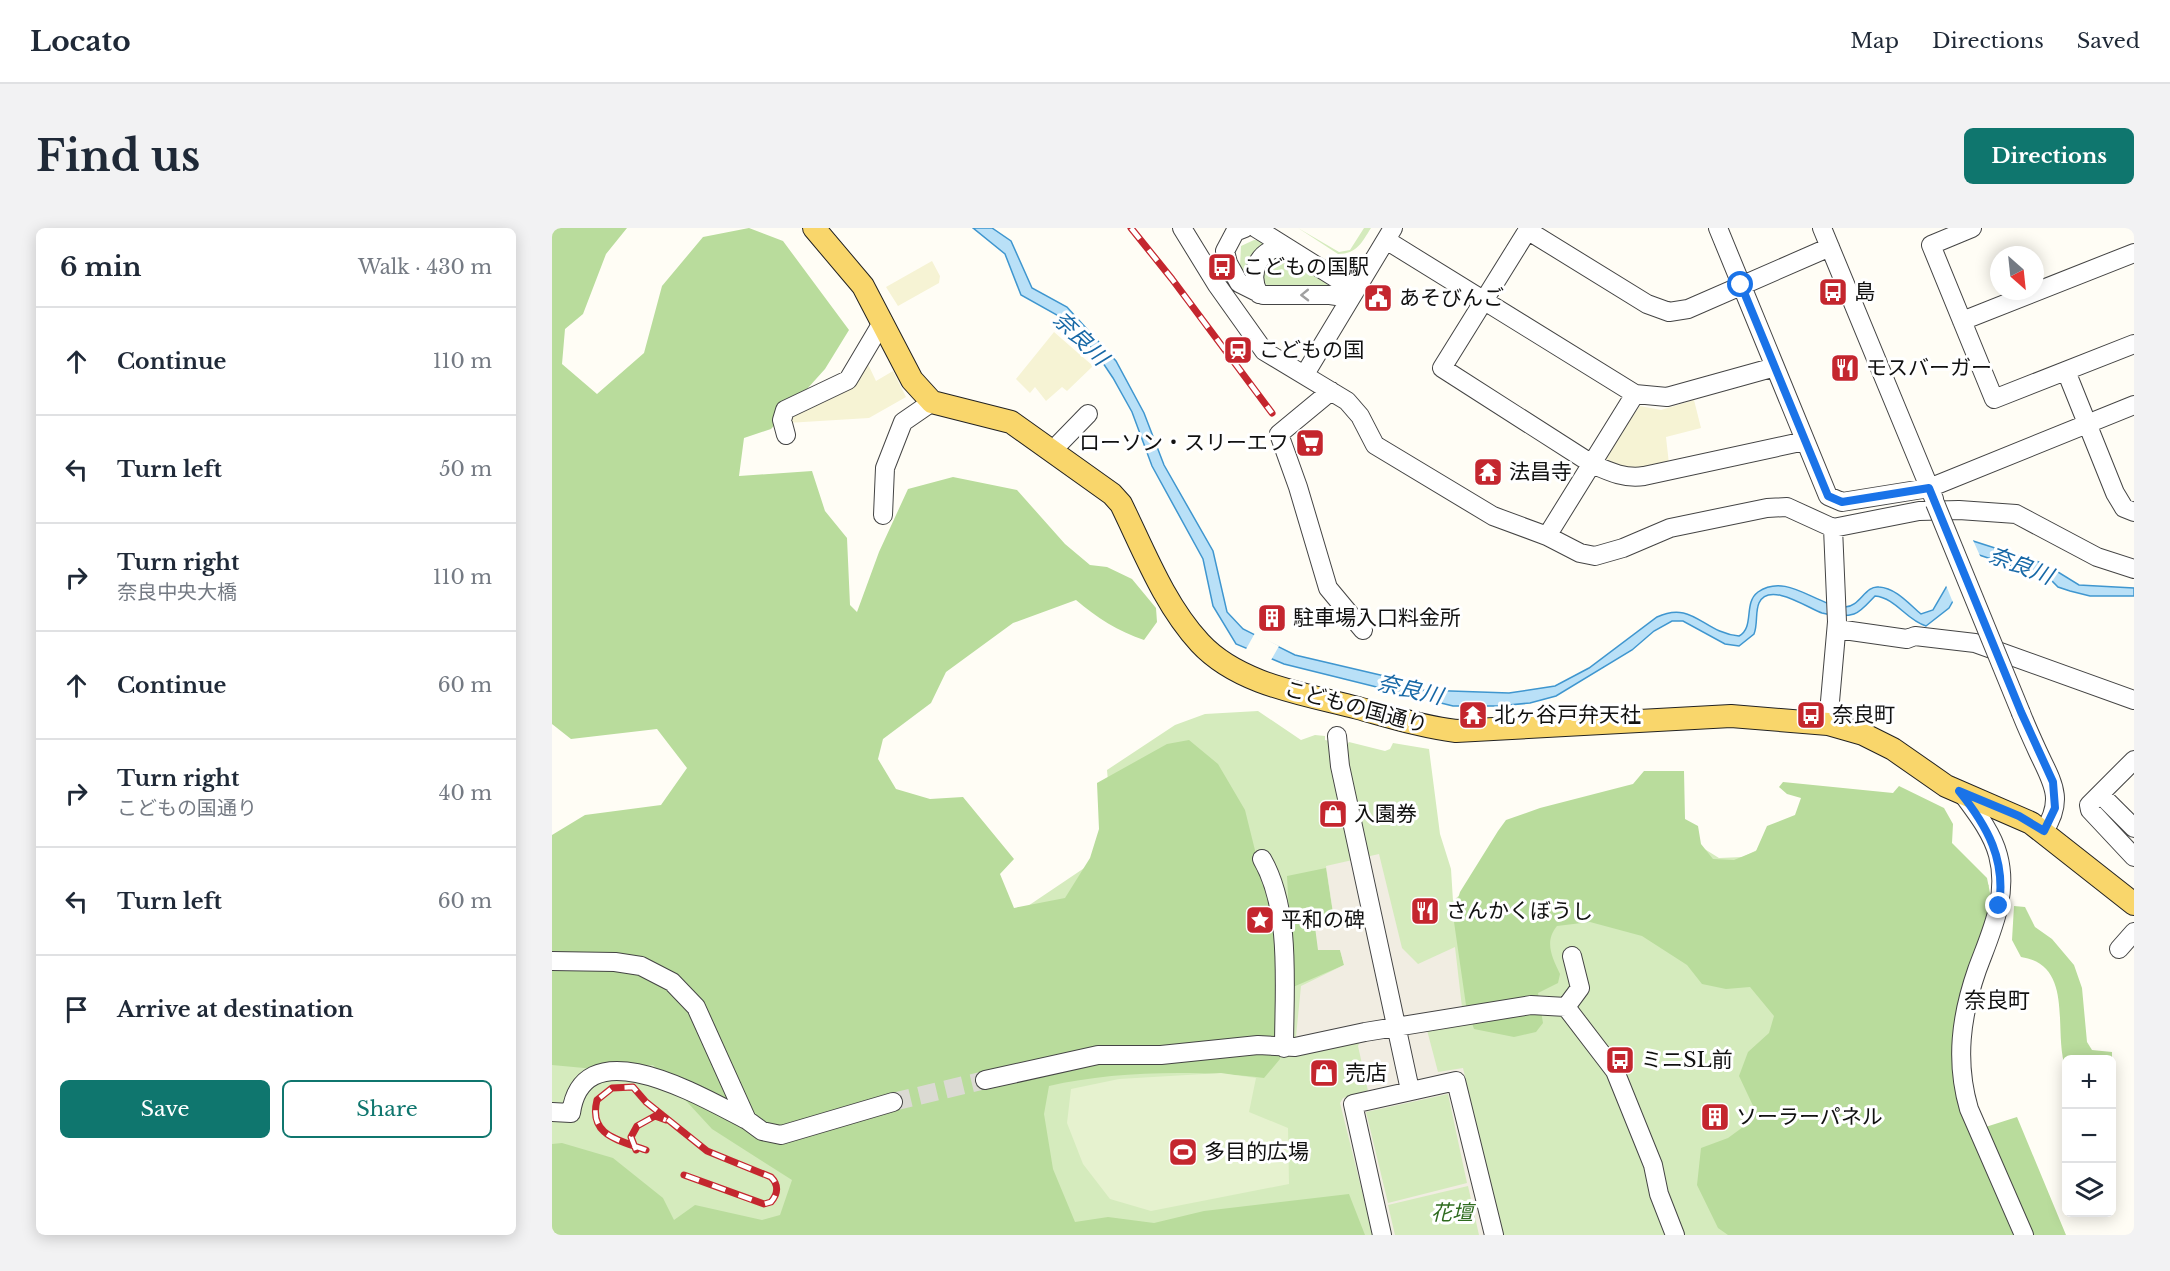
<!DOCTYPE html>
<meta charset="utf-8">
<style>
:root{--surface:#fff;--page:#f2f2f3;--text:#1f2937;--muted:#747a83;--line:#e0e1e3;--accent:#0f766e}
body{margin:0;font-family:"Libre Baskerville","Noto Sans JP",serif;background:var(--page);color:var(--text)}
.controls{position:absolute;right:18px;bottom:18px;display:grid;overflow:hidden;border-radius:9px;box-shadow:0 3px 15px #0003}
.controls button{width:54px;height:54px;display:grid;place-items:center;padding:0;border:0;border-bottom:2px solid var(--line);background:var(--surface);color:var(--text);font:30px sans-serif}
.compass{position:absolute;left:1438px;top:18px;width:54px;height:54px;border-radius:50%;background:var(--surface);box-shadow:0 3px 15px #0003;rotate:153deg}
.stop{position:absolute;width:18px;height:18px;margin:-14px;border:4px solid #1a73e8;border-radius:50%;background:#fff}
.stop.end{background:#1a73e8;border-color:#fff;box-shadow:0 2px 6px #0008}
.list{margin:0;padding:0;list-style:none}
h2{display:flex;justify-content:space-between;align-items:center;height:78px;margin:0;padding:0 24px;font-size:26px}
h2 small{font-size:20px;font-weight:400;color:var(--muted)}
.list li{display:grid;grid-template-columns:39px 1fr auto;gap:18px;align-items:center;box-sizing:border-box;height:108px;padding:0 24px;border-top:2px solid var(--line)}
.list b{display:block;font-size:22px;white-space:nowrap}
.list p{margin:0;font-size:20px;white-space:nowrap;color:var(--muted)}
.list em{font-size:20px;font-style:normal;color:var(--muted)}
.actions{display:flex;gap:12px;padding:18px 24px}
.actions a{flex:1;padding:14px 0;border:2px solid var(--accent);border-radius:9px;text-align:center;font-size:21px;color:var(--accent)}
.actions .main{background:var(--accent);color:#fff}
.icon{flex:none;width:33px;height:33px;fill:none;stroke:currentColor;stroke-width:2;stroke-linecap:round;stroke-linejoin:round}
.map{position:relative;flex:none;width:1582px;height:1007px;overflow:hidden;border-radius:9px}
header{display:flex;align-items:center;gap:36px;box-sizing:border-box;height:84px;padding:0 30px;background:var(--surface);border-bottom:2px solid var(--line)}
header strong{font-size:28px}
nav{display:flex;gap:33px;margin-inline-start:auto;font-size:21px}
.intro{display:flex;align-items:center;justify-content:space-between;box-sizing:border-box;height:144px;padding:0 36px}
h1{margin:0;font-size:42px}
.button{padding:15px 27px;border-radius:9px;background:var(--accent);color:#fff;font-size:21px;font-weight:700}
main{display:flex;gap:36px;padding:0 36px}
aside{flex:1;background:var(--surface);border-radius:9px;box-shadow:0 3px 15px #0003}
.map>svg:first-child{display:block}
.farmland{fill:#f6f3d4}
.green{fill:#d5ebbd}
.forest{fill:#b9dc9c}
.pitch{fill:#e6f2cf}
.plaza{fill:#f1ede2;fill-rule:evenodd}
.water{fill:#b9e0f7;stroke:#3f96cf;stroke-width:1.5}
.pier{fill:#fffdf5}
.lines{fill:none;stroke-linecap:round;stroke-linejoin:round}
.minor-tunnel{stroke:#dbdad3;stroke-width:18;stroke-dasharray:18 9;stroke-linecap:butt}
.minor-casing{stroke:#444;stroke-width:20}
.major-casing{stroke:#222;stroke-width:24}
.minor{stroke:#fff;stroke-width:18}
.major{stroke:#f9d66b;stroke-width:22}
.rail-casing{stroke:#c4262e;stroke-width:7}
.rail{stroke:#fff;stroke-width:4.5;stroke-dasharray:14;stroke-linecap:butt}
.minor-bridge-casing{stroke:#444;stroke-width:20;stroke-linecap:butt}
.minor-bridge{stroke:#fff;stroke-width:18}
.oneway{stroke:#a0a0a0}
.route{stroke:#1a73e8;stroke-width:8}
.labels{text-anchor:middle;stroke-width:6;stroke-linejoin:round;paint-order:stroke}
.poi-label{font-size:21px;fill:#111;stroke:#fff;text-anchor:start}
.street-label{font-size:21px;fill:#111;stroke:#fff}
.park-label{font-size:21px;font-style:italic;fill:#2f6b1f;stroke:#fff}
.water-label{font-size:22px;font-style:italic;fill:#1768a6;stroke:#fff}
.neighbourhood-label{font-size:22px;fill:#111;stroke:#fff}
</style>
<header>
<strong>Locato</strong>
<nav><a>Map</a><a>Directions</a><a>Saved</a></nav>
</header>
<div class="intro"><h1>Find us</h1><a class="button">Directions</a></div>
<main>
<aside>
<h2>6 min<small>Walk · 430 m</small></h2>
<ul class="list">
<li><svg class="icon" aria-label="ahead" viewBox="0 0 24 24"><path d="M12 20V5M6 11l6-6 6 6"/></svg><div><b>Continue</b></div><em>110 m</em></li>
<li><svg class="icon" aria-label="left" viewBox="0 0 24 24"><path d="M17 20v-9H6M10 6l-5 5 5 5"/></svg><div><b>Turn left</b></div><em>50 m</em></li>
<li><svg class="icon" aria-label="right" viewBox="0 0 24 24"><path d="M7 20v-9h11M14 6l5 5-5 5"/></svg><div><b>Turn right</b><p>奈良中央大橋</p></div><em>110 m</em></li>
<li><svg class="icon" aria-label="ahead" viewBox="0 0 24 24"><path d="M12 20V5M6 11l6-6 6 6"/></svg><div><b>Continue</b></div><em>60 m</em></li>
<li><svg class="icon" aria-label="right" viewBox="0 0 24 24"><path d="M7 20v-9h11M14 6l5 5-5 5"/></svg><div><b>Turn right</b><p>こどもの国通り</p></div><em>40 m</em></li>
<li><svg class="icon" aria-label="left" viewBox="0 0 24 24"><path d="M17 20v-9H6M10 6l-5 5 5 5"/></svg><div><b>Turn left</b></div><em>60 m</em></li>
<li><svg class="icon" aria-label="arrive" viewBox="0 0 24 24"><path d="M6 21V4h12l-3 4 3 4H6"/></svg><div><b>Arrive at destination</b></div></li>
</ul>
<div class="actions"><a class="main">Save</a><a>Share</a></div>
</aside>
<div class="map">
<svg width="1582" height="1007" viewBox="0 0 1582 1007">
<rect width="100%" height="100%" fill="#fffdf5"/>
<path class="farmland" d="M380 33 388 48 387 55 346 78 334 59Z
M502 104 541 138 515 163 510 159 494 173 483 159 478 165 464 151Z
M315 134 324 153 341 143 354 169 317 190 235 195 254 175Z
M1142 172 1149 200 1114 209 1117 236 1079 243 1057 236 1054 231 1058 218 1088 178 1109 182Z"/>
<path class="green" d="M746 0 787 24 798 22 812 0H819C810 14 805 26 786 26Z
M702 12 717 13 704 22 693 49 688 38 689 18Z
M729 28 776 55 773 60 719 61 710 53C710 37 715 33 729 28Z
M706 483 749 512 763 507 773 508V512L795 517 797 514 833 523 838 521 841 515 877 521 888 606 899 641 901 673 991 591 1130 607 1167 630 1191 629 1257 596 1325 613 1437 657 1399 832 1458 1007H0V635L461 688 562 620 555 542 623 497 653 486Z"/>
<path class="forest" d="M0 0H75L54 26 31 86 13 101 10 136 45 166 92 125 110 58 151 9 197 0 231 13 297 102 273 141 219 201 192 210 187 248 260 243 273 283 295 310 298 377 305 384 327 324 356 261 401 249 465 262 513 316 538 337 555 339 580 351 604 380 605 394 592 412C566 403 545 390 524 372L461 395 394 444 379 475 331 511 326 531 344 561 378 571 411 569 462 631 448 646 462 680 513 670 538 630 547 601 545 555 615 516 637 512 666 536 693 582 726 715 728 831 712 850C646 842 561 843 497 858L492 886 501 941 523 994 556 989 602 995 652 983 797 966 813 1007H0V916L10 915 61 930 111 970 122 992 143 977 210 992 228 987 240 952 160 901 101 837 43 841 0 837V607L33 587 109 577 135 540 105 501 19 511 0 496Z
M1092 543H1132L1133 591 1146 598 1149 616 1161 631 1182 632 1204 623 1215 598 1243 587 1249 570 1235 566 1227 559 1231 554 1341 565 1347 558 1392 580 1401 596 1400 615 1435 650 1441 680 1412 775 1421 903 1465 889 1514 1007H1176L1166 1000 1145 957 1149 920 1176 910 1202 891 1203 882 1187 848 1196 824 1217 805 1222 788 1198 759 1174 761 1150 756 1135 737 1090 708 1038 694 1005 698C992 714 1000 729 1008 746L1006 755 986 765 991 795 984 804 962 809 922 801 914 777 901 687 908 664 946 603 954 592 988 580 1081 556Z
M774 640 782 692 763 699 788 722 792 737 741 759 735 648Z
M1462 678 1473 679 1483 699 1500 711 1522 737 1530 760 1535 814 1540 822 1560 824V843V832H1514V841C1500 806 1524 737 1469 729L1460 712Z"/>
<path class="pitch" d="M669 845 704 850 697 884 736 900 737 956 599 983 558 971 531 936 515 895 519 861 567 851Z"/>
<path class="plaza" d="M827 626 850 720 866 736 903 719 911 788 875 802 886 844 911 840 950 1007H927L916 958 836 977 843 1007H821L788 875 791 870 816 863 806 818 812 804 743 819 749 758 792 737 788 722H766L763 699 782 691 774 638ZM896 866 915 955 836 975 814 884Z"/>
<path class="water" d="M421 0H440L459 13 480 60 515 79 564 133 592 185 612 237 661 323 675 384 691 401 743 427 841 450 870 462 957 465 1003 458 1037 440 1105 389C1141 372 1151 405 1187 408 1203 399 1191 375 1206 364 1235 344 1264 378 1293 379 1308 379 1313 357 1327 359 1344 360 1357 376 1369 386L1381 382 1421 313 1493 336 1527 357 1582 360V368H1538L1518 363 1506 359 1497 350 1427 327 1397 380 1374 398C1354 392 1344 370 1323 368 1317 374 1309 384 1302 386 1293 389 1279 387 1270 385 1259 382 1217 352 1207 375 1203 384 1206 396 1202 406L1187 418 1173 416 1131 393H1120L1102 403 1080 422 1004 468 978 475 946 478H901L732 436 684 416 661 378 651 331 600 238 580 184 561 150 543 123 505 87 469 67 453 26Z"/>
<path class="pier" d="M1420 310 1429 330 1402 377 1393 355Z
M703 405 727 418 718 434 693 423Z"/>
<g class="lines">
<path class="minor-tunnel" d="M341 874 433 852"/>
<g class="minor-casing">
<path id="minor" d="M630 0 665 57 712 123 795 173 808 188 823 217 941 288 995 308 1028 325 1043 328 1071 320 1118 300 1215 280 1235 279 1281 300 1367 283 1407 282 1464 286 1545 329 1582 341
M693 0 683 4 673 23 676 35 687 55 711 67H778L798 70
M704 0 803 62
M977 0 890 140 1040 236C1058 244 1073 251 1092 248L1253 213
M1166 0 1276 268 1290 274 1377 260 1582 177
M1270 0 1382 271
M1420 0 1379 17 1442 171 1582 116
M975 2 1095 76 1117 84 1136 81 1278 19
M834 12 1083 166 1115 169 1223 139
M707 66C695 45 708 18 733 20
M1410 93 1582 25
M1514 143 1563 265 1572 280 1582 284
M753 146 841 0
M779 163 727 206 746 259 776 360 811 402
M234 207 230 192 233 182 296 152 331 93
M500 223 536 186
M331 287 333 240 351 194 380 174
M995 308 1083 166
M1285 401 1355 411 1363 408 1423 415 1582 472
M1469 485C1474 498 1480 511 1486 524 1500 554 1513 571 1492 603
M1276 496 1285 394 1281 300
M785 508 788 538 858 862
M1582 532 1537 577 1538 582 1582 629
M1409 564C1423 583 1440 604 1446 627 1457 668 1439 704 1425 742 1409 788 1403 833 1417 881L1472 1007
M1548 566 1582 600
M710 631C740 683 732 761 732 820
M1567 721 1582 704
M0 733 63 734 89 738 120 754 144 779 195 892 210 903 229 907 341 874
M1014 779 1028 760 1020 728
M433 852 546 827H609L706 817 743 819 813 804 979 777 1014 779 1063 843 1101 937 1107 966 1123 1007
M0 884 19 885C31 797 153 871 195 892
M830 1007 801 876 904 853 942 1007"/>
</g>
<g class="major-casing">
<path id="major" d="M262 0 311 58 360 152 380 174 459 194 560 266 569 276C592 323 612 376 648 415 687 457 753 466 806 480 839 489 871 499 904 503L1179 488 1276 496 1311 506 1341 521 1394 558 1479 595 1582 676"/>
</g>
<use href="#minor" class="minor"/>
<use href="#major" class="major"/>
<g class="rail-casing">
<path id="rail" d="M579 0 620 51 720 185
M84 922 79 909 85 898 103 888 114 892
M94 922C67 912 36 908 45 872L60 860 81 859 94 874 155 923 219 949C227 957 226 966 219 974L212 976 132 947"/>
</g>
<use href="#rail" class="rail"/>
<g class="minor-bridge-casing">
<path id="minor-bridge" d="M1383 275 1469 485"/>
</g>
<use href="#minor-bridge" class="minor-bridge"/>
</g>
<defs><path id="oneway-chevron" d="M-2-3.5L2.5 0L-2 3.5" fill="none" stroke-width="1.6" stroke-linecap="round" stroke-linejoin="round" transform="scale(1.5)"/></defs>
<use class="oneway" href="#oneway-chevron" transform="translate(753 67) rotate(179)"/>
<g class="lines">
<path class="route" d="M1189 57 1276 268 1290 274 1377 260 1469 484 1501 554 1503 580 1492 603 1467 588 1407 563C1436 599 1454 632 1447 678"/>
</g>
<defs>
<g id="bus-square" transform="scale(1.5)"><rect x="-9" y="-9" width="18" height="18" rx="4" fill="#c4262e" stroke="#fff"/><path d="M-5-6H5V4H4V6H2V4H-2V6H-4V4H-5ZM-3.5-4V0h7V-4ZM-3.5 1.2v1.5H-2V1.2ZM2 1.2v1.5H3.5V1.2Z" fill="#fff"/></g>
<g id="civic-square" transform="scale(1.5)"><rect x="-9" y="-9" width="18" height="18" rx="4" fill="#c4262e" stroke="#fff"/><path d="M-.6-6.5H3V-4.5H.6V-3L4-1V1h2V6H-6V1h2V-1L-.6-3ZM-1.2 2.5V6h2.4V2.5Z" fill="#fff"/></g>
<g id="station-square" transform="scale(1.5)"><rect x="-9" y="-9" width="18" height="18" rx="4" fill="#c4262e" stroke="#fff"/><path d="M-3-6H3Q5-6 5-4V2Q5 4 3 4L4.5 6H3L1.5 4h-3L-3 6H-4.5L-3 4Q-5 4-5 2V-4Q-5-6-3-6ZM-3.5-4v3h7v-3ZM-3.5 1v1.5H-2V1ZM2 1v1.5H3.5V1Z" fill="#fff"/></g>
<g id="restaurant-square" transform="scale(1.5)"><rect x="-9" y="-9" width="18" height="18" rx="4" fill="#c4262e" stroke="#fff"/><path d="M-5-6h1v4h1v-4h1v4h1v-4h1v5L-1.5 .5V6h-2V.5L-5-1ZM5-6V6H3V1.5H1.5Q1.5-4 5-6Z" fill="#fff"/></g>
<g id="supermarket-square" transform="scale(1.5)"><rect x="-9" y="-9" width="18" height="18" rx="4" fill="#c4262e" stroke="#fff"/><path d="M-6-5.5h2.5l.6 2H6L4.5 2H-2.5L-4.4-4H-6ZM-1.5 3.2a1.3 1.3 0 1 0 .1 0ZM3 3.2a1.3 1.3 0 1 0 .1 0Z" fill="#fff"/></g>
<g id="temple-square" transform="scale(1.5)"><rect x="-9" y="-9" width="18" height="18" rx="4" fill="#c4262e" stroke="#fff"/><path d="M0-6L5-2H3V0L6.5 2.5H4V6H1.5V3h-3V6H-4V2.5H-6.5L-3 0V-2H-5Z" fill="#fff"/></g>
<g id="building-square" transform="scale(1.5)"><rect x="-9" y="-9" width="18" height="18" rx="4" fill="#c4262e" stroke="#fff"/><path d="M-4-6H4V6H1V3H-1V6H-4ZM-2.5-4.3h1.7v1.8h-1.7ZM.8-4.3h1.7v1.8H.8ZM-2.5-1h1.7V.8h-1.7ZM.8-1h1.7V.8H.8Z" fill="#fff"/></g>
<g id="shop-square" transform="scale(1.5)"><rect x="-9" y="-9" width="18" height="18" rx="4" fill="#c4262e" stroke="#fff"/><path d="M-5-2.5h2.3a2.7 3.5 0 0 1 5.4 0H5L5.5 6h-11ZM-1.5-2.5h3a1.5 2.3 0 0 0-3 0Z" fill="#fff"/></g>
<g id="sight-square" transform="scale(1.5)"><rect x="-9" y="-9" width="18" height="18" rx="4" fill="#c4262e" stroke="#fff"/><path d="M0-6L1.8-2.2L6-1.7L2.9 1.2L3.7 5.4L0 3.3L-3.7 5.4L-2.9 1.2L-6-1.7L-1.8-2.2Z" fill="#fff"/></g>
<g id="stadium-square" transform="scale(1.5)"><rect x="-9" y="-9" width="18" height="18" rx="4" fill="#c4262e" stroke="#fff"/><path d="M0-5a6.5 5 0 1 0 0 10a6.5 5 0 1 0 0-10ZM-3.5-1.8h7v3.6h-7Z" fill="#fff"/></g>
</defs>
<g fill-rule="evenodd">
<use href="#bus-square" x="670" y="39"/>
<use href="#bus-square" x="1281" y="64"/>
<use href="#civic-square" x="826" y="70"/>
<use href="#station-square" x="686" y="122"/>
<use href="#restaurant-square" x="1293" y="140"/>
<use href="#supermarket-square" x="758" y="215"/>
<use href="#temple-square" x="936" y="244"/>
<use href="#building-square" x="720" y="390"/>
<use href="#temple-square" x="921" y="487"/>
<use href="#bus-square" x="1259" y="487"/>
<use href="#shop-square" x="781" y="586"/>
<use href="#restaurant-square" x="873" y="683"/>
<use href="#sight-square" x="708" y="692"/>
<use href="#bus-square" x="1068" y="832"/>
<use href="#shop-square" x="772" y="845"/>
<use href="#building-square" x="1163" y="889"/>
<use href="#stadium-square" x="631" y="924"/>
</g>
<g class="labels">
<g class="poi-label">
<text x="691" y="46">こどもの国駅</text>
<text x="1302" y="71">島</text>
<text x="847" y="77">あそびんご</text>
<text x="707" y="129">こどもの国</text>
<text x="1314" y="147">モスバーガー</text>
<text x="737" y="222" text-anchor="end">ローソン・スリーエフ</text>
<text x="957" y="251">法昌寺</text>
<text x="741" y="397">駐車場入口料金所</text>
<text x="942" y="494">北ヶ谷戸弁天社</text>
<text x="1280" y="494">奈良町</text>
<text x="802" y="593">入園券</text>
<text x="894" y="690">さんかくぼうし</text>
<text x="729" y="699">平和の碑</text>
<text x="1089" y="839">ミニSL前</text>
<text x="793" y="852">売店</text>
<text x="1184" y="896">ソーラーパネル</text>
<text x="652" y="931">多目的広場</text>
</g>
<g class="street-label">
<text transform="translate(804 479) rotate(15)" y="7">こどもの国通り</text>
</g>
<g class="park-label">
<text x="900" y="992">花壇</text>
</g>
<g class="water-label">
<text transform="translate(529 110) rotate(44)" y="8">奈良川</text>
<text transform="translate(1469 337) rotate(21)" y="8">奈良川</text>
<text transform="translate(858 461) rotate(13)" y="8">奈良川</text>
</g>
<g class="neighbourhood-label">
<text x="1445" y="780">奈良町</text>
</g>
</g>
</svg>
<div class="controls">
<button>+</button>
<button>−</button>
<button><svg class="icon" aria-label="layers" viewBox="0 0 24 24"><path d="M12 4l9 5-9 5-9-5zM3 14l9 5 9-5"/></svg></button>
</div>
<svg class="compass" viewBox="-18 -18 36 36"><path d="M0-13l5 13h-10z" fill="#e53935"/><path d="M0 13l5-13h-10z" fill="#747a83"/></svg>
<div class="stop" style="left:1189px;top:57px"></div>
<div class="stop end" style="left:1447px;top:678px"></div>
</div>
</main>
